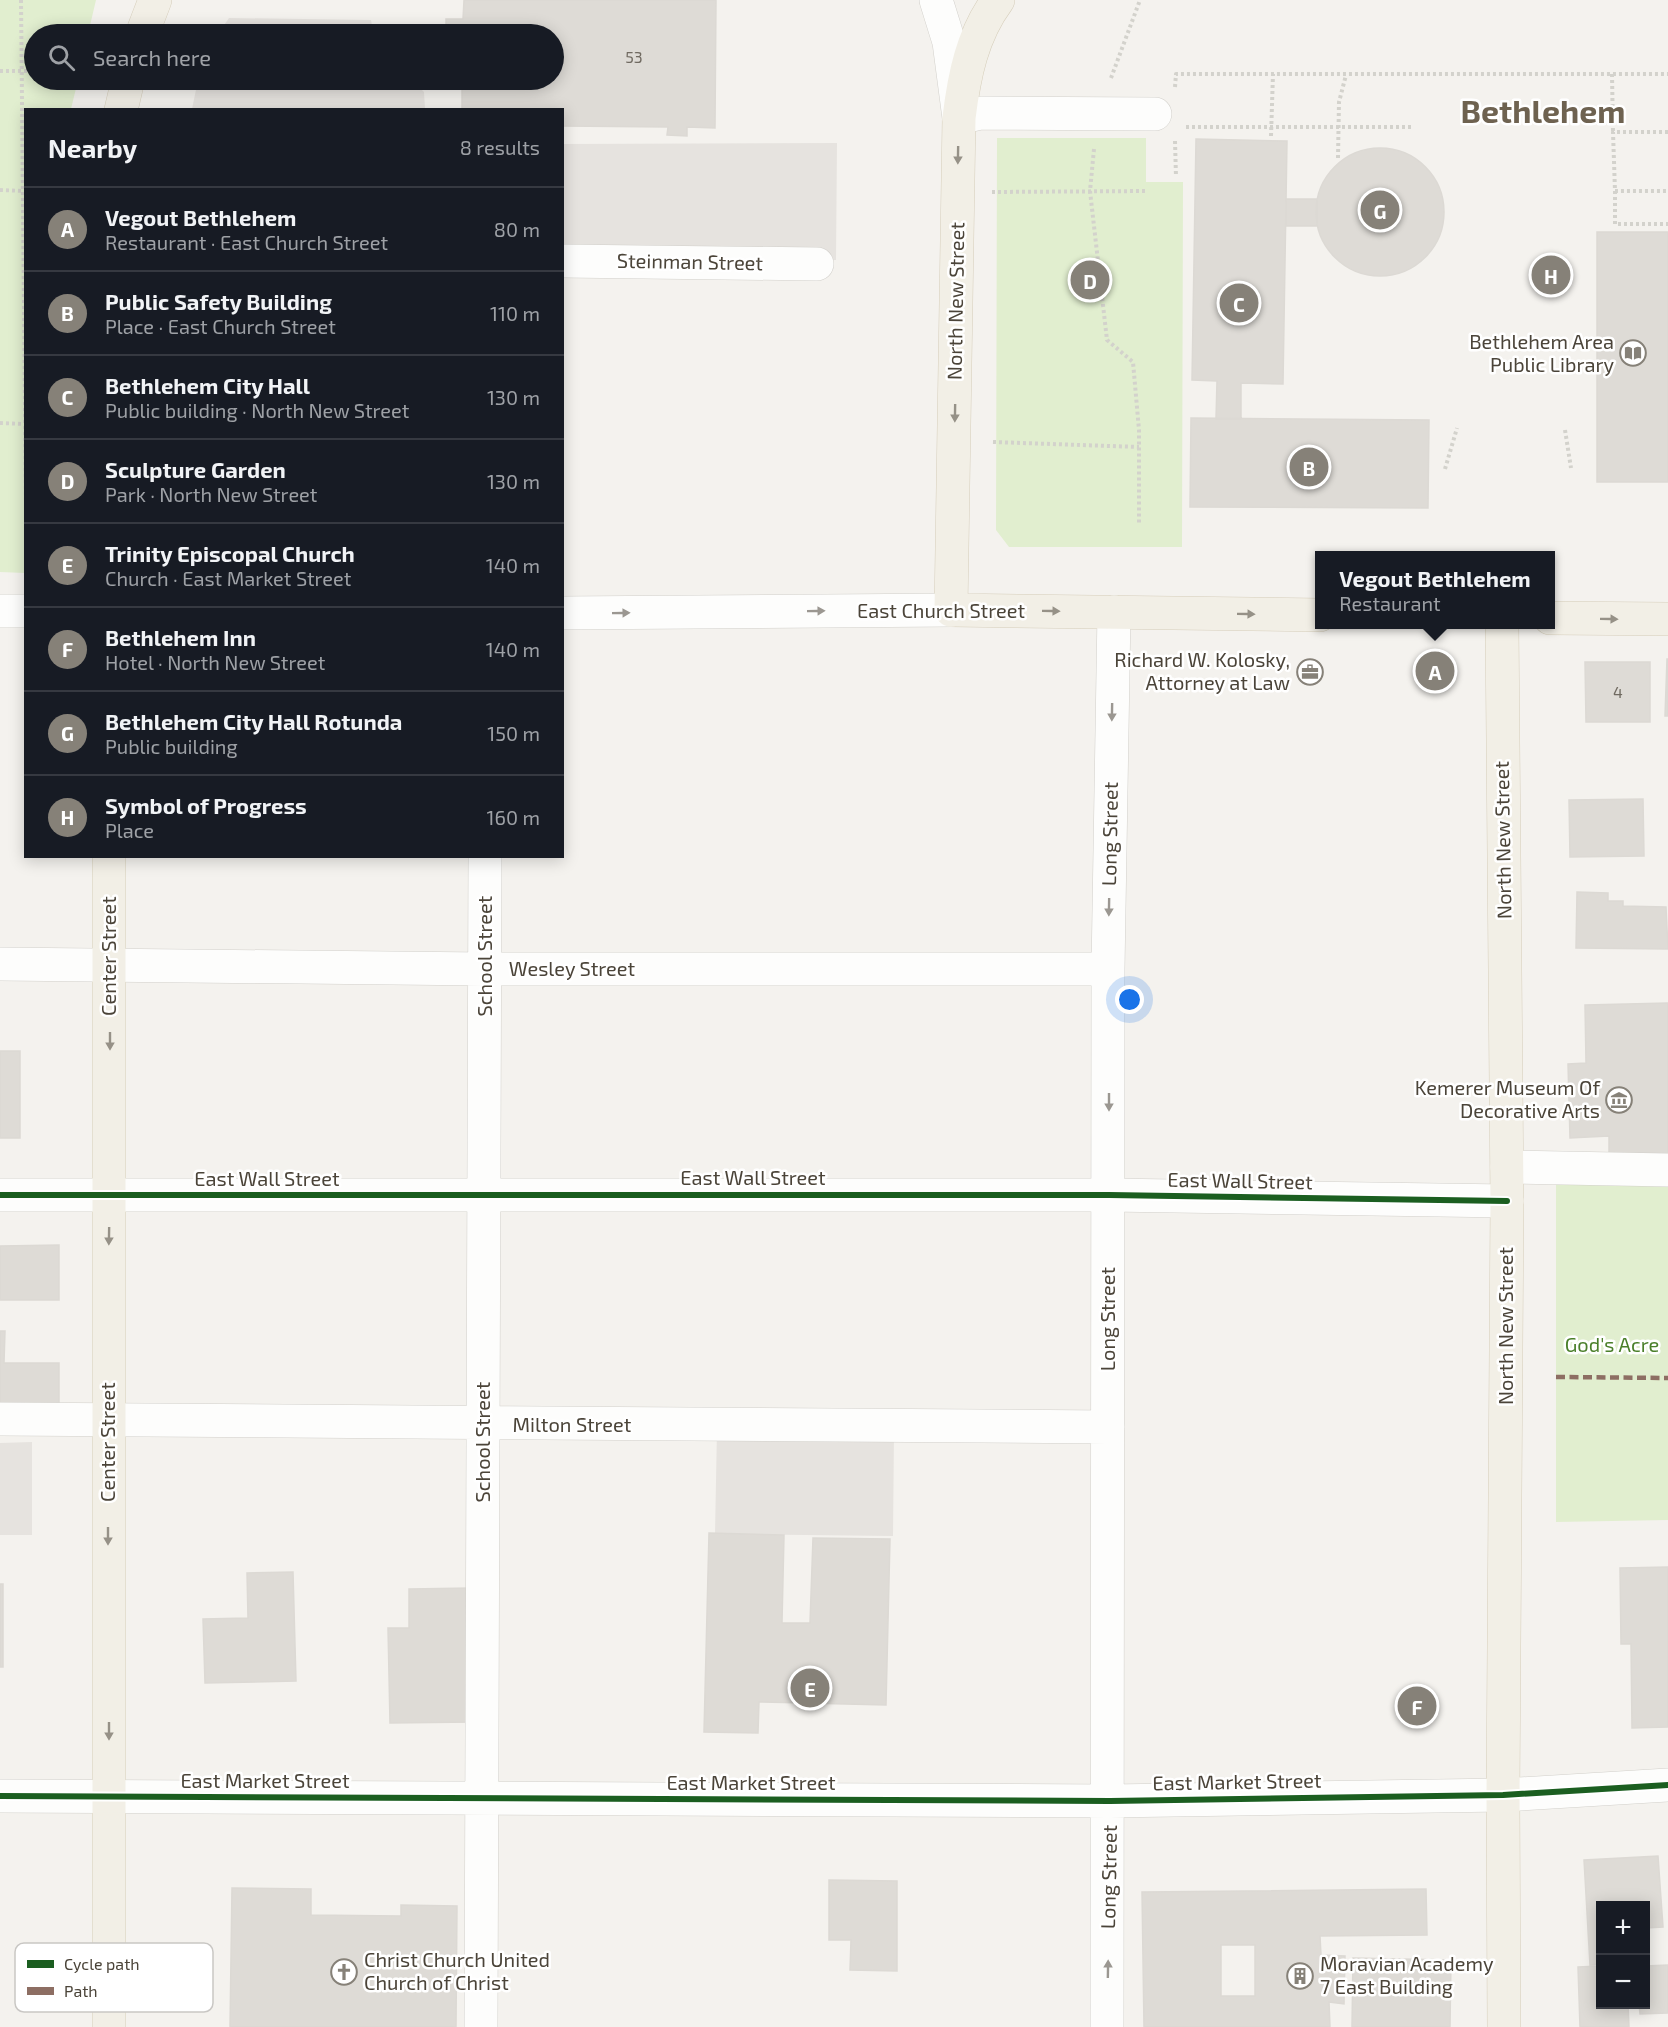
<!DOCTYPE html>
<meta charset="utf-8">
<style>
:root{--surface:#171b24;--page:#20242c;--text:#f1f3f6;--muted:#9ea1a6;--line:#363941;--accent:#868178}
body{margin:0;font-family:"Exo 2",sans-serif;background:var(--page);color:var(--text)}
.controls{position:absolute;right:18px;bottom:18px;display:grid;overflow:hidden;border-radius:0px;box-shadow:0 3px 15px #0003}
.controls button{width:54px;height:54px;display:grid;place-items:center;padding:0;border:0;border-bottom:2px solid var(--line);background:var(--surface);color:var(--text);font:30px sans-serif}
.you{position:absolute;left:1130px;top:1000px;width:21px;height:21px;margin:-15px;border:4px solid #fff;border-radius:50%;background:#1a73e8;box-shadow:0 0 0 9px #1a73e833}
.badge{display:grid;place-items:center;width:39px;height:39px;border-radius:50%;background:var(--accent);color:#fff;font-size:20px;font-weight:700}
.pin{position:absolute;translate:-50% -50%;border:3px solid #fff;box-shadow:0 2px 6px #0006}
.popup{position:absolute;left:1315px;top:551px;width:240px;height:78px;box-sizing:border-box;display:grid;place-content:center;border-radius:0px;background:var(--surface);filter:drop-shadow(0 2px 4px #0005);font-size:20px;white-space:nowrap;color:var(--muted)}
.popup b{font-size:22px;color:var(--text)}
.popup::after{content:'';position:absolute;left:50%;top:100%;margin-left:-12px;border:12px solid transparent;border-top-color:var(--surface)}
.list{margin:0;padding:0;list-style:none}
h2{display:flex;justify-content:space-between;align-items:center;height:78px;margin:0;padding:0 24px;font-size:26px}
h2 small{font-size:20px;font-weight:400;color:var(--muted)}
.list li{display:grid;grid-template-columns:39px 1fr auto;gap:18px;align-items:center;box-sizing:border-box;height:84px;padding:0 24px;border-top:2px solid var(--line)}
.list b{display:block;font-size:22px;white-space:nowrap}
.list p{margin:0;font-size:20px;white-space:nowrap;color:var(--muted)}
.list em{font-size:20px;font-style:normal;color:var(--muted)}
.icon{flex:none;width:33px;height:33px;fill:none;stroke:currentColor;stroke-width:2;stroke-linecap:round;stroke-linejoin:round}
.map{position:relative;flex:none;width:1668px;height:2027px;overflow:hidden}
.search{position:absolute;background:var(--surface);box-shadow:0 3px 15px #0003;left:24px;top:24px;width:540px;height:66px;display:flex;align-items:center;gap:15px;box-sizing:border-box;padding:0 21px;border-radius:33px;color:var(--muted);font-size:22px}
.panel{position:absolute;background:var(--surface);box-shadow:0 3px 15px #0003;left:24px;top:108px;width:540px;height:750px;border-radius:0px}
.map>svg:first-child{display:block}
.green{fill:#e1eecf}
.parking{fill:#e6e3df}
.building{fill:#dedbd6;stroke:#dcd9d4;stroke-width:1.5;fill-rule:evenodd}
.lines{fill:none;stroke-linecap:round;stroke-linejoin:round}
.minor-casing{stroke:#d2d0cb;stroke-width:34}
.major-casing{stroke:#d6cebb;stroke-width:34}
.path{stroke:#d3d2cc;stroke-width:4;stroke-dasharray:3 3;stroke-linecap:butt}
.minor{stroke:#fdfdfc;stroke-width:33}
.major{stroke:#f2efe6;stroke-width:33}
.quiet{stroke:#8d6e63;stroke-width:4.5;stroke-dasharray:9 4.5;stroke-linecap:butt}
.cycleway-casing{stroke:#fff;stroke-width:10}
.cycleway{stroke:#1b5e20;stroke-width:6}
.oneway{fill:#969187}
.oneway2{fill:#9b9791}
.labels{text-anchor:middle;stroke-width:5;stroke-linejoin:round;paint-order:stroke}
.number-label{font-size:16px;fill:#706a61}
.street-label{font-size:20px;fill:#4b4439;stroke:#fff}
.poi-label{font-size:20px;fill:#4b4439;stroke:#fff;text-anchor:end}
.park-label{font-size:20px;fill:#4a7f2a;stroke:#fff}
.town-label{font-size:32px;font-weight:bold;fill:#6e6250;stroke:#fff}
.key{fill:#fff;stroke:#c9c7c4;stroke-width:1.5}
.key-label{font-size:16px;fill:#4b4439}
</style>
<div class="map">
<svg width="1668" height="2027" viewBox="0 0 1668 2027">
<rect width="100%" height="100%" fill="#f4f2ee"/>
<path class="green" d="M0 0H96L88 34H34V80H78L71 109 26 110 25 573 0 572Z
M997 138H1146V182H1183L1182 547H1009L996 530Z
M1556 1168 1668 1169V1520L1556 1522Z"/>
<path class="parking" d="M229 18 371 20 373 32 387 34H218Z
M198 80H412L424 92 425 109H192Z
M837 143 836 260 563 254V144Z
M717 1429 894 1432 893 1536 715 1534Z
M32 1442V1535H0V1443Z"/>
<path class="building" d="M464 0H716L715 128 687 127V136L667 135 668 127 562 126V110H462V88H445L446 80H554V34H446V19H463Z
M1196 139 1287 141 1283 384 1241 383V419H1216L1217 381 1192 380Z
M1316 212a64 64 0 1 1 128 0a64 64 0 1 1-128 0Z
M1286 199H1317V226H1286Z
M1597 232H1668V482H1597Z
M1191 418 1429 420 1428 508 1190 507Z
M1667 659H1668V716H1665Z
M1585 662H1650V722H1586Z
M1643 799 1644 856 1570 857 1569 800Z
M1577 892 1608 893V901H1623V906L1666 907 1668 949 1576 948Z
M1668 1003V1160L1609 1161V1136L1570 1138 1568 1064 1586 1063 1585 1005Z
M0 1051H20V1138H0Z
M59 1245V1300H0V1246Z
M0 1331H5L4 1363H59V1405H0Z
M709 1533 784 1535 782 1623H810L813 1538 890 1539 886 1705 759 1702 758 1733 704 1732Z
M1668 1567V1727L1632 1728 1631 1644H1621L1620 1568Z
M293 1572 296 1681 205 1683 203 1619 248 1618 247 1573Z
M0 1584H3V1667H0Z
M471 1588 473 1722 390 1723 388 1628H409V1589Z
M1658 1856 1663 1927 1646 1928V1906H1600V1964L1590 1965 1584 1860Z
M829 1880 897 1881V1971L850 1970 851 1940H829Z
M232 1888 311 1889V1915L401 1916V1905L457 1906 456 2027H230Z
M1426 1889 1427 1935 1320 1936 1321 1955 1345 1956 1344 2004 1329 2002 1330 2027H1144L1142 1892ZM1221 1945H1255V1996H1221Z
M1353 1958 1451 1960 1450 2027H1352Z
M1668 1965V2013L1640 2014 1639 2004H1646V1966Z
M1600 1966V2004H1628L1629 2027H1580L1578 1967Z"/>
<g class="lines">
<g class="minor-casing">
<path id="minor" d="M936 0 949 42 959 118 981 113 1155 114
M562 261 817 264
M0 611H26
M562 613 951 610
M0 964 484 969H1108
M1507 1167 1668 1170
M0 1195H1109L1507 1201
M0 1419 1108 1427
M0 1796 1110 1801 1503 1795 1668 1785
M481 2027 485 856
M1107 2027 1108 969 1114 612"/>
</g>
<g class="major-casing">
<path id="major" d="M998 0C972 35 964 76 959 118L951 610 1320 615
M142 34 155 0
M121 110 128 80
M1550 618 1668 619
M1502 624 1507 1201 1503 1795 1504 2027
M109 856V2027"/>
</g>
<path class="path" d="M21 0 26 507
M0 71H34
M1612 74 1613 132
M1111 78 1140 0
M1175 87 1176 74H1668
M1186 127H1414
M1668 132H1613L1615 191H1668
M1271 136 1273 74
M1175 141 1176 177
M1094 149 1090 191 1107 340 1133 362 1139 430V524
M1338 158 1339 102 1346 75
M0 190 24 191
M1615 191V224H1668
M992 192 1147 191
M0 423 24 424
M1565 430 1571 468
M993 442 1139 447
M1445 469 1457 428"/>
<use href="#minor" class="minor"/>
<use href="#major" class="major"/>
<path class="quiet" d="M1556 1377 1668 1378"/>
<g class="cycleway-casing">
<path id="cycleway" d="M0 1195H1109L1507 1201
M0 1796 1110 1801 1503 1795 1668 1785"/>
</g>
<use href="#cycleway" class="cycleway"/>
</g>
<defs><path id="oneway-solid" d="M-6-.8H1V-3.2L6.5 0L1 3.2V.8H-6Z" transform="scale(1.5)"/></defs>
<g class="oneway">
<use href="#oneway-solid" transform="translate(958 155) rotate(91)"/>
<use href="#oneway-solid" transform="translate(955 413) rotate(91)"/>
<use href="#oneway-solid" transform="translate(1051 611) rotate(1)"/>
<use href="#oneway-solid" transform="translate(1246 614) rotate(1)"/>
<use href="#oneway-solid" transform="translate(1609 619) rotate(1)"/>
<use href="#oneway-solid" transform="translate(110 1041) rotate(90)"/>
<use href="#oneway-solid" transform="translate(109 1236) rotate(91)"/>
<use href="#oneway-solid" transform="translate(108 1536) rotate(90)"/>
<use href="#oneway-solid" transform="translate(109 1731) rotate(90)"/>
</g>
<g class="oneway2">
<use href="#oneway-solid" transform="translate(816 611) rotate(-1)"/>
<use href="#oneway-solid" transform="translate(621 613) rotate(-1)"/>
<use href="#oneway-solid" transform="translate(1112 712) rotate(91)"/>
<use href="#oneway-solid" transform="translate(1109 907) rotate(91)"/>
<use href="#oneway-solid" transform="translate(1109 1102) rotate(90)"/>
<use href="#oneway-solid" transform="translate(1108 1969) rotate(-89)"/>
</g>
<defs>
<g id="library-ring" transform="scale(1.35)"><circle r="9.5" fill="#fff" stroke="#868178" stroke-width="1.5"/><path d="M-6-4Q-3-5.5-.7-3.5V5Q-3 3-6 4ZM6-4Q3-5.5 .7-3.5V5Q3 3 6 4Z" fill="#868178"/></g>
<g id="office-ring" transform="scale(1.35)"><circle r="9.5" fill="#fff" stroke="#868178" stroke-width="1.5"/><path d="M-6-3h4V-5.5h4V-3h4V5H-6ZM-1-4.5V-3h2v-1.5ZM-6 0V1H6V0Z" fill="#868178"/></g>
<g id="museum-ring" transform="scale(1.35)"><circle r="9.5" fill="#fff" stroke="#868178" stroke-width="1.5"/><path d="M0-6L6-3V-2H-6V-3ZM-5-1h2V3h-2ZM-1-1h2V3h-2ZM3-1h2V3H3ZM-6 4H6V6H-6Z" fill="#868178"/></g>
<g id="church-ring" transform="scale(1.35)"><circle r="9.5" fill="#fff" stroke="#868178" stroke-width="1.5"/><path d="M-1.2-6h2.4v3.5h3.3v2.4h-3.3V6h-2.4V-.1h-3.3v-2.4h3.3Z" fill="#868178"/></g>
<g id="building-ring" transform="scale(1.35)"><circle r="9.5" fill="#fff" stroke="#868178" stroke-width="1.5"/><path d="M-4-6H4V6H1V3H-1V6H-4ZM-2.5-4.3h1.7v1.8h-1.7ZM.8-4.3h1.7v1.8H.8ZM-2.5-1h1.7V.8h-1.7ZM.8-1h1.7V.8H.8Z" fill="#868178"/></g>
</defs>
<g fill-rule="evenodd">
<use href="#library-ring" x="1633" y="353"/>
<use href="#office-ring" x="1310" y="672"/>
<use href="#museum-ring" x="1619" y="1100"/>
<use href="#church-ring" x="344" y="1972"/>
<use href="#building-ring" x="1300" y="1976"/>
</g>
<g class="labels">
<g class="number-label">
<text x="634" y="63">53</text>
<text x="1618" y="698">4</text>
</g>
<g class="street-label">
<text transform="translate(690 262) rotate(1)" y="7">Steinman Street</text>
<text transform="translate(956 301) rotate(-89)" y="7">North New Street</text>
<text x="941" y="618">East Church Street</text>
<text transform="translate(1110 834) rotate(-89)" y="7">Long Street</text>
<text transform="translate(1503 840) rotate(-91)" y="7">North New Street</text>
<text transform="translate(109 956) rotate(-90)" y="7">Center Street</text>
<text transform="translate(485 956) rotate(-90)" y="7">School Street</text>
<text x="572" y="976">Wesley Street</text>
<text x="753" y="1185">East Wall Street</text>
<text x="267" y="1186">East Wall Street</text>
<text transform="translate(1240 1181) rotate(1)" y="7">East Wall Street</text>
<text transform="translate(1108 1319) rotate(-90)" y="7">Long Street</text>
<text transform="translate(1506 1326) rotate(-90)" y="7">North New Street</text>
<text x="572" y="1432">Milton Street</text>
<text transform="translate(108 1442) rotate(-90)" y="7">Center Street</text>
<text transform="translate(483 1442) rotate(-90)" y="7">School Street</text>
<text x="265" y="1788">East Market Street</text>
<text transform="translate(1237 1782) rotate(-1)" y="7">East Market Street</text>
<text x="751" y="1790">East Market Street</text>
<text transform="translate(1109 1877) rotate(-89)" y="7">Long Street</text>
</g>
<g class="poi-label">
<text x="1614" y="349">Bethlehem Area<tspan x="1614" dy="23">Public Library</tspan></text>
<text x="1290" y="667">Richard W. Kolosky,<tspan x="1290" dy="23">Attorney at Law</tspan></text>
<text x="1600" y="1095">Kemerer Museum Of<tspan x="1600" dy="23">Decorative Arts</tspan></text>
<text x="364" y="1967" text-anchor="start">Christ Church United<tspan x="364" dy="23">Church of Christ</tspan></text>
<text x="1320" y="1971" text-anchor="start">Moravian Academy<tspan x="1320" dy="23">7 East Building</tspan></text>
</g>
<g class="park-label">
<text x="1612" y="1352">God's Acre</text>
</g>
<g class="town-label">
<text x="1543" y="123">Bethlehem</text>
</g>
</g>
<rect x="15" y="1943" width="198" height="69" rx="9" class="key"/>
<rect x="27" y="1960" width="27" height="8" fill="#1b5e20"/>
<rect x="27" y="1987" width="27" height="8" fill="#8d6e63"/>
<g class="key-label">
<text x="64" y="1970">Cycle path</text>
<text x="64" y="1997">Path</text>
</g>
</svg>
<div class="controls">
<button>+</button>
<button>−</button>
</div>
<div class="you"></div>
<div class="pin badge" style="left:1435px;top:671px">A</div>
<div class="popup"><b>Vegout Bethlehem</b>Restaurant</div>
<div class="pin badge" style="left:1309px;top:467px">B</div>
<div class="pin badge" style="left:1239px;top:303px">C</div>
<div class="pin badge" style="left:1090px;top:280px">D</div>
<div class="pin badge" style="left:810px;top:1688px">E</div>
<div class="pin badge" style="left:1417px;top:1706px">F</div>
<div class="pin badge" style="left:1380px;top:210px">G</div>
<div class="pin badge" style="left:1551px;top:275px">H</div>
<div class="search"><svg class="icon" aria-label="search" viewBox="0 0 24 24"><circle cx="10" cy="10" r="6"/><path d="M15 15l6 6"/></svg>Search here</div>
<section class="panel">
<h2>Nearby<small>8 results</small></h2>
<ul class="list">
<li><span class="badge">A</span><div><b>Vegout Bethlehem</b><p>Restaurant · East Church Street</p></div><em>80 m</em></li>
<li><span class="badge">B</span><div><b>Public Safety Building</b><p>Place · East Church Street</p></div><em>110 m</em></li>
<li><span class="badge">C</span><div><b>Bethlehem City Hall</b><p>Public building · North New Street</p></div><em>130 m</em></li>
<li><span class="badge">D</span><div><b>Sculpture Garden</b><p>Park · North New Street</p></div><em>130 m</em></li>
<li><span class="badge">E</span><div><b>Trinity Episcopal Church</b><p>Church · East Market Street</p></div><em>140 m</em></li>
<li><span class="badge">F</span><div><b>Bethlehem Inn</b><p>Hotel · North New Street</p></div><em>140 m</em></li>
<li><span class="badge">G</span><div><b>Bethlehem City Hall Rotunda</b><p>Public building</p></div><em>150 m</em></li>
<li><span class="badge">H</span><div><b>Symbol of Progress</b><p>Place</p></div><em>160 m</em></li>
</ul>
</section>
</div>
